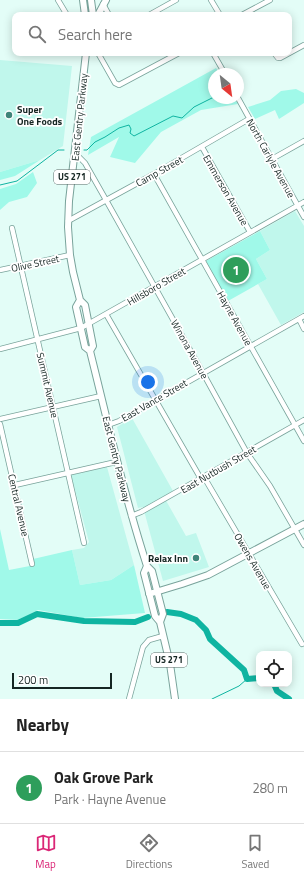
<!DOCTYPE html>
<meta charset="utf-8">
<style>
:root{--surface:#fff;--page:#f6f6f6;--text:#222;--muted:#767676;--line:#e0e0e0;--accent:#db2777}
body{margin:0;font-family:"Titillium Web",sans-serif;background:var(--page);color:var(--text)}
.controls{position:absolute;right:12px;bottom:12px;display:grid;overflow:hidden;border-radius:8px;box-shadow:0 2px 10px #0003}
.controls button{width:36px;height:36px;display:grid;place-items:center;padding:0;border:0;border-bottom:1px solid var(--line);background:var(--surface);color:var(--text);font:20px sans-serif}
.compass{position:absolute;left:208px;top:68px;width:36px;height:36px;border-radius:50%;background:var(--surface);box-shadow:0 2px 10px #0003;rotate:151deg}
.scale{position:absolute;left:12px;bottom:10px;width:100px;box-sizing:border-box;padding-left:4px;border:2px solid #152623;border-top:0;font-size:11px;line-height:14px;white-space:nowrap;color:#152623;-webkit-text-stroke:3px #fff;paint-order:stroke}
.you{position:absolute;left:148px;top:382px;width:14px;height:14px;margin:-10px;border:3px solid #fff;border-radius:50%;background:#1a73e8;box-shadow:0 0 0 6px #1a73e833}
.badge{display:grid;place-items:center;width:26px;height:26px;border-radius:50%;background:var(--accent);color:#fff;font-size:13px;font-weight:700}
.pin{position:absolute;translate:-50% -50%;border:2px solid #fff;box-shadow:0 1px 4px #0006}
.list{margin:0;padding:0;list-style:none}
h2{display:flex;justify-content:space-between;align-items:center;height:52px;margin:0;padding:0 16px;font-size:17px}
h2 small{font-size:13px;font-weight:400;color:var(--muted)}
.list li{display:grid;grid-template-columns:26px 1fr auto;gap:12px;align-items:center;box-sizing:border-box;height:72px;padding:0 16px;border-top:1px solid var(--line)}
.list b{display:block;font-size:15px;white-space:nowrap}
.list p{margin:0;font-size:13px;white-space:nowrap;color:var(--muted)}
.list em{font-size:13px;font-style:normal;color:var(--muted)}
.icon{flex:none;width:22px;height:22px;fill:none;stroke:currentColor;stroke-width:2;stroke-linecap:round;stroke-linejoin:round}
.map{position:relative;flex:none;width:304px;height:699px;overflow:hidden}
.search{position:absolute;background:var(--surface);box-shadow:0 2px 10px #0003;left:12px;right:12px;top:12px;height:44px;display:flex;align-items:center;gap:10px;box-sizing:border-box;padding:0 14px;border-radius:8px;color:var(--muted);font-size:15px}
.sheet{height:124px;background:var(--surface)}
nav{display:flex;justify-content:space-around;align-items:center;box-sizing:border-box;height:56px;border-top:1px solid var(--line);background:var(--surface);font-size:11px;color:var(--muted)}
nav a{display:grid;justify-items:center;gap:2px}
nav .on{color:var(--accent)}
.map>svg:first-child{display:block}
.built{fill:#c0f7ec}
.green{fill:#a0f9e9}
.lines{fill:none;stroke-linecap:round;stroke-linejoin:round}
.stream{stroke:#0fb4a1;stroke-width:1}
.river{stroke:#0fb4a1;stroke-width:6}
.minor-casing{stroke:#79a39b;stroke-width:6}
.major-casing{stroke:#79a39b;stroke-width:8}
.minor{stroke:#fff;stroke-width:4.5}
.major{stroke:#fff;stroke-width:6}
.poi-dot{fill:#3f8479;stroke:#fff;stroke-width:1.5}
.labels{text-anchor:middle;stroke-width:3.5;stroke-linejoin:round;paint-order:stroke}
.shield{fill:#fff;stroke:#5b6765;stroke-width:1}
.shield-label{font-size:9px;font-weight:bold;fill:#152623}
.poi-label{font-size:10px;font-weight:bold;fill:#152623;stroke:#fff;text-anchor:start}
.street-label{font-size:10px;fill:#152623;stroke:#fff}
</style>
<div class="map">
<svg width="304" height="699" viewBox="0 0 304 699">
<rect width="100%" height="100%" fill="#e3fdf7"/>
<path class="built" d="M0 60 72 66 63 146 40 160 0 172Z
M295 211 304 226V312L281 325 258 284 267 279 256 259 270 250 260 231Z
M132 418 173 491 164 497 186 536 196 533 209 567 163 581 143 507 138 508 117 427Z
M107 467 134 565 111 580 80 585 72 550 84 548 89 542 71 475Z"/>
<path class="green" d="M216 68 220 74H214V98H234L238 104 201 110 161 132 135 163 110 157 119 137 88 155 91 137Z
M296 89 304 93V103L279 119 275 110 255 119 248 107 270 100 281 91Z
M40 160 15 176 0 180V172Z
M33 172 37 183 27 197 9 202 0 210V189L16 184Z
M260 231 270 250 256 259 267 279 228 301 206 261Z
M0 529 9 570 35 565 33 559 72 550 80 585 111 580 134 565 145 613 82 618 38 610 18 620 0 619Z"/>
<g class="lines">
<path class="stream" d="M218 98 222 99
M84 150H87L95 142 105 137 119 128 129 125 131 129 130 133 134 136 173 116 182 118 194 107 214 97
M0 185 17 181 58 150H64
M212 699 239 686 247 679"/>
<path class="river" d="M167 612 181 614 196 620 206 630 210 639 244 670 247 679 259 678
M0 623H18L37 614 84 621 135 622 148 617
M274 684 277 691 289 699"/>
<g class="minor-casing">
<path id="minor" d="M58 0 67 15
M211 0 220 15
M103 4 109 15
M149 15 176 0
M242 15 270 0
M98 53 115 83 119 85 179 53
M213 53 225 74
M274 53 278 58H280L304 45
M238 98 304 217
M202 147 250 232
M75 153 85 163 106 200 203 373 247 453 270 486 304 545
M272 159 304 141
M154 174 304 441
M68 221 154 174 249 119
M12 228 84 543
M0 270 70 255
M106 314 201 479
M299 319 304 329
M0 349 81 328 304 202
M0 419 101 396
M0 424 32 564
M108 425 119 421 304 316
M204 477 302 644
M15 485 116 462
M131 516 141 512 304 420
M129 699 143 647 149 640 163 636"/>
</g>
<g class="major-casing">
<path id="major" d="M83 0 85 15
M91 0 93 15
M98 15 106 0
M86 53 69 201 68 227 70 255 73 272 80 300 85 305 93 346 90 351
M80 300 76 307 85 347 90 351C108 423 124 495 147 566L152 571 163 614 160 622
M147 566 144 573 155 616 160 622 170 664 175 699
M149 594 182 584 208 575 304 524"/>
</g>
<use href="#minor" class="minor"/>
<use href="#major" class="major"/>
</g>
<g class="poi-dot">
<circle cx="9" cy="115" r="4"/>
<circle cx="196" cy="558" r="4"/>
</g>
<g class="labels">
<g class="shield">
<rect x="54" y="170" width="36" height="14" rx="3"/>
<rect x="151" y="653" width="36" height="14" rx="3"/>
</g>
<g class="shield-label">
<text x="72" y="180">US 271</text>
<text x="169" y="663">US 271</text>
</g>
<g class="poi-label">
<text x="17" y="113">Super<tspan x="17" dy="12">One Foods</tspan></text>
<text x="188" y="562" text-anchor="end">Relax Inn</text>
</g>
<g class="street-label">
<text transform="translate(79 117) rotate(-84)" y="4">East Gentry Parkway</text>
<text transform="translate(271 158) rotate(61)" y="4">North Carlyle Avenue</text>
<text transform="translate(159 171) rotate(-29)" y="4">Camp Street</text>
<text transform="translate(226 190) rotate(60)" y="4">Emmerson Avenue</text>
<text transform="translate(35 263) rotate(-12)" y="4">Olive Street</text>
<text transform="translate(156 286) rotate(-30)" y="4">Hillsboro Street</text>
<text transform="translate(235 318) rotate(61)" y="4">Hayne Avenue</text>
<text transform="translate(190 349) rotate(61)" y="4">Winona Avenue</text>
<text transform="translate(48 385) rotate(77)" y="4">Summit Avenue</text>
<text transform="translate(154 400) rotate(-30)" y="4">East Vance Street</text>
<text transform="translate(117 459) rotate(76)" y="4">East Gentry Parkway</text>
<text transform="translate(218 469) rotate(-30)" y="4">East Nutbush Street</text>
<text transform="translate(19 505) rotate(77)" y="4">Central Avenue</text>
<text transform="translate(253 561) rotate(60)" y="4">Owens Avenue</text>
</g>
</g>
</svg>
<div class="controls">
<button><svg class="icon" aria-label="locate" viewBox="0 0 24 24"><circle cx="12" cy="12" r="6"/><path d="M12 2v4M12 18v4M2 12h4M18 12h4"/></svg></button>
</div>
<svg class="compass" viewBox="-18 -18 36 36"><path d="M0-13l5 13h-10z" fill="#e53935"/><path d="M0 13l5-13h-10z" fill="#767676"/></svg>
<div class="scale">200 m</div>
<div class="you"></div>
<div class="pin badge" style="left:236px;top:270px;background:#2e9e5b">1</div>
<div class="search"><svg class="icon" aria-label="search" viewBox="0 0 24 24"><circle cx="10" cy="10" r="6"/><path d="M15 15l6 6"/></svg>Search here</div>
</div>
<section class="sheet">
<h2>Nearby<small></small></h2>
<ul class="list">
<li><span class="badge" style="background:#2e9e5b">1</span><div><b>Oak Grove Park</b><p>Park · Hayne Avenue</p></div><em>280 m</em></li>
</ul>
</section>
<nav>
<a class="on"><svg class="icon" aria-label="map" viewBox="0 0 24 24"><path d="M3 6l6-2 6 2 6-2v14l-6 2-6-2-6 2zM9 4v14M15 6v14"/></svg>Map</a>
<a><svg class="icon" aria-label="directions" viewBox="0 0 24 24"><path d="M12 3l9 9-9 9-9-9zM9 14v-3h6M13 9l2 2-2 2"/></svg>Directions</a>
<a><svg class="icon" aria-label="saved" viewBox="0 0 24 24"><path d="M7 4h10v16l-5-4-5 4z"/></svg>Saved</a>
</nav>
